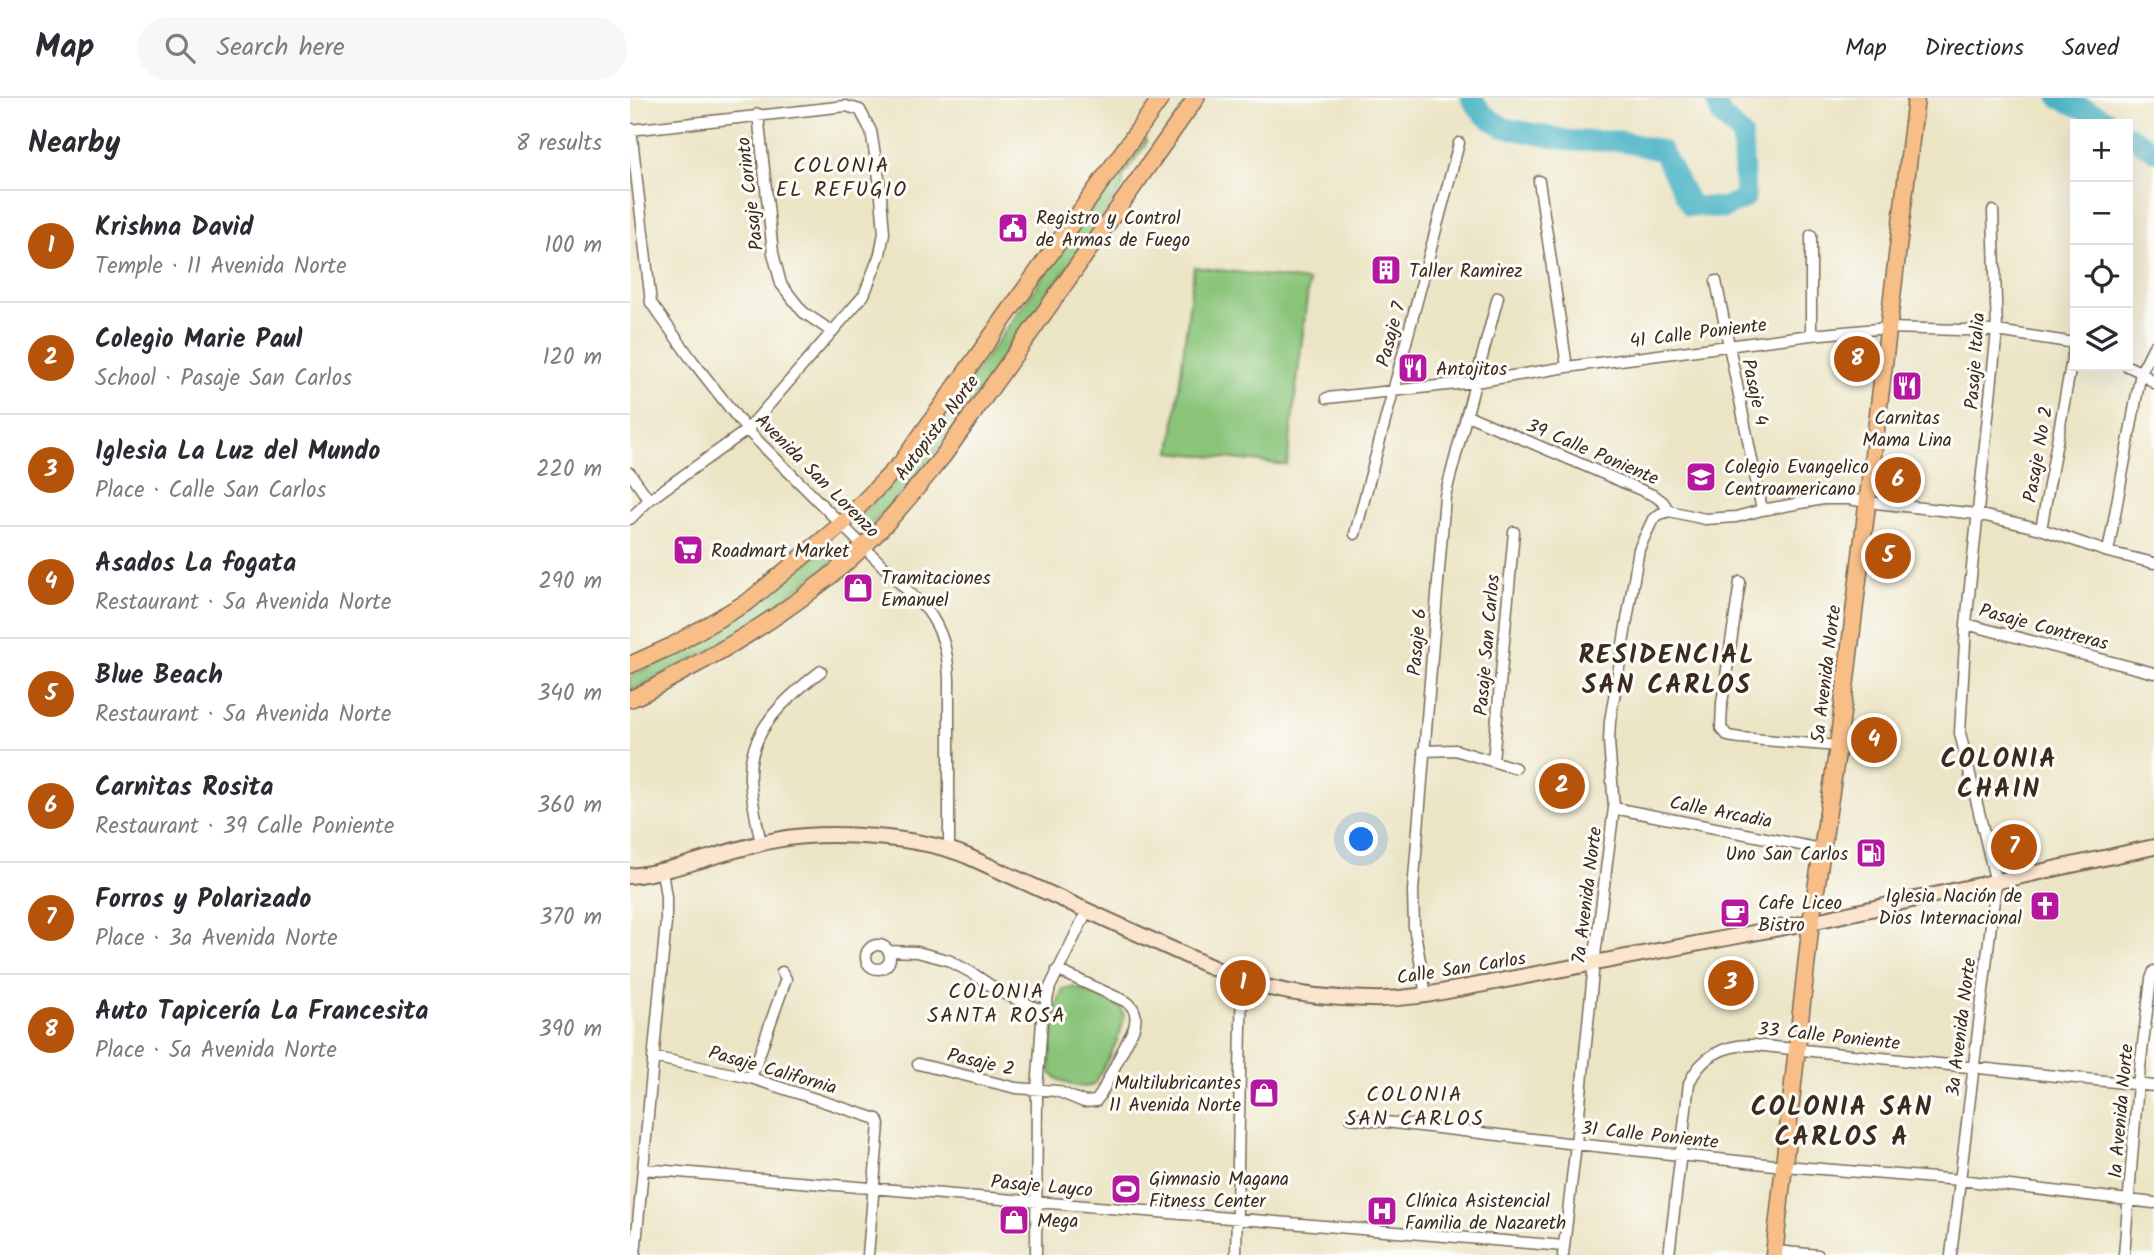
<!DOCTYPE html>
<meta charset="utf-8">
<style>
:root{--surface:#fff;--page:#f7f7f7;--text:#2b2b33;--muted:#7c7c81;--line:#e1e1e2;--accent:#b45309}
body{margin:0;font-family:Kalam,sans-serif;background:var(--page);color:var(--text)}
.controls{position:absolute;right:21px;top:21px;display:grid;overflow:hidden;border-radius:0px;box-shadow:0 7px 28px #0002}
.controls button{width:63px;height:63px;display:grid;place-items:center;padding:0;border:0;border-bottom:2px solid var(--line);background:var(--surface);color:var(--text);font:35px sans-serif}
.you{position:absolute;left:732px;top:742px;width:24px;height:24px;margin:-18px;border:5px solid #fff;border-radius:50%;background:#1a73e8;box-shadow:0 0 0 10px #1a73e833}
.badge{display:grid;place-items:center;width:46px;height:46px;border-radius:50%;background:var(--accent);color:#fff;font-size:23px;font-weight:700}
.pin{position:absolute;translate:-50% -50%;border:4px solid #fff;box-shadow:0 2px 7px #0006}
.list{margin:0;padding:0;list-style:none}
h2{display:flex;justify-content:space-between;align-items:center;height:91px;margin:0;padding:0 28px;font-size:30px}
h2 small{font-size:23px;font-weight:400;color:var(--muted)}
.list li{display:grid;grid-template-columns:46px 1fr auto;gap:21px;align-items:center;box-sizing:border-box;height:112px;padding:0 28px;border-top:2px solid var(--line)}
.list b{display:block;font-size:26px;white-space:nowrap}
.list p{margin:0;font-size:23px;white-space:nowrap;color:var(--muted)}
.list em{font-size:23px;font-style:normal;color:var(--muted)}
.icon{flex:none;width:38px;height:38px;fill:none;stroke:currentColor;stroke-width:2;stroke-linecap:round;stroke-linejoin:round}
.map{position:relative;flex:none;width:1524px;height:1157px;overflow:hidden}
header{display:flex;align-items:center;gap:42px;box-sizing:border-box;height:98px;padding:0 35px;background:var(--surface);border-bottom:2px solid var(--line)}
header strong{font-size:33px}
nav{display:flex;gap:38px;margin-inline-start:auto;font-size:24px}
.search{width:490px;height:63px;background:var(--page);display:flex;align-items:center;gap:18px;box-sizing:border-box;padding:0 24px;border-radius:38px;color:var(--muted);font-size:26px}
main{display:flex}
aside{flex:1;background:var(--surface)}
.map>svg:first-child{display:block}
.green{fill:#89c479;stroke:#62774c;stroke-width:2}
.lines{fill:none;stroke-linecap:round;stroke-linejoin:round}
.river{stroke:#48b3c5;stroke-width:21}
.street-casing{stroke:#796b58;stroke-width:13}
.secondary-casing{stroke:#796b58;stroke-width:18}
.primary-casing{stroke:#796b58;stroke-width:19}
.street{stroke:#fff;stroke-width:10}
.secondary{stroke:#fce5cf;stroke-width:14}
.primary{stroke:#f7be87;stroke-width:16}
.labels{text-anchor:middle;stroke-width:6;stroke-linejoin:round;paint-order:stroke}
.street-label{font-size:19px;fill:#3b2a1e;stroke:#fdfcf7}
.poi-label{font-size:19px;fill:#3b2a1e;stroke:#fdfcf7;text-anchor:start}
.neighbourhood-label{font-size:21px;letter-spacing:2px;fill:#3b2a1e;stroke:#fdfcf7}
.district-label{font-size:26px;font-weight:bold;letter-spacing:2px;fill:#3b2a1e;stroke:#fdfcf7}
</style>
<header>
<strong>Map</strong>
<div class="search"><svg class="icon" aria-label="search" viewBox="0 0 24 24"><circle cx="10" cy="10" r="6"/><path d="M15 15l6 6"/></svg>Search here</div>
<nav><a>Map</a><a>Directions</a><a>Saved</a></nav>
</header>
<main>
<aside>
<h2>Nearby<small>8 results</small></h2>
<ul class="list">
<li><span class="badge">1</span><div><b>Krishna David</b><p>Temple · 11 Avenida Norte</p></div><em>100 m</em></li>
<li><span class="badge">2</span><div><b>Colegio Marie Paul</b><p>School · Pasaje San Carlos</p></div><em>120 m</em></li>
<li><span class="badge">3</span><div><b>Iglesia La Luz del Mundo</b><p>Place · Calle San Carlos</p></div><em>220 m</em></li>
<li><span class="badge">4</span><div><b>Asados La fogata</b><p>Restaurant · 5a Avenida Norte</p></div><em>290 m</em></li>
<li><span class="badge">5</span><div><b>Blue Beach</b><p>Restaurant · 5a Avenida Norte</p></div><em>340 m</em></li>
<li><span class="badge">6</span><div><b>Carnitas Rosita</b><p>Restaurant · 39 Calle Poniente</p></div><em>360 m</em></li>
<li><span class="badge">7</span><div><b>Forros y Polarizado</b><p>Place · 3a Avenida Norte</p></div><em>370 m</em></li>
<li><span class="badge">8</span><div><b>Auto Tapicería La Francesita</b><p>Place · 5a Avenida Norte</p></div><em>390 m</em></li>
</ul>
</aside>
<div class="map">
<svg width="1524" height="1157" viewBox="0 0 1524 1157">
<rect width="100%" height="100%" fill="#fdfcf7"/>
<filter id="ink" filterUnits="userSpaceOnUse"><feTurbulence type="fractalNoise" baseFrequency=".0143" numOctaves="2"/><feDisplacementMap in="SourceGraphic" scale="14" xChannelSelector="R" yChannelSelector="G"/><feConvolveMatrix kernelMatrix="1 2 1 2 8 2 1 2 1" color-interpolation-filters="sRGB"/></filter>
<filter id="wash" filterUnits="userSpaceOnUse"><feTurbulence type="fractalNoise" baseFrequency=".00686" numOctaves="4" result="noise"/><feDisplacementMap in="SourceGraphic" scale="28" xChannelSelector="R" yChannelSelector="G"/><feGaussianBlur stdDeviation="1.57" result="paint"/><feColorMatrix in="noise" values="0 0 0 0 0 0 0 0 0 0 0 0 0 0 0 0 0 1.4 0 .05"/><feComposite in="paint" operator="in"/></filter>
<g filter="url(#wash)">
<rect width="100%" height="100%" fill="#ebe4c5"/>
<path class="green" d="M512 40 516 42 515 47 493 79V88L456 143 308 351 288 377 239 429 231 432 228 429 227 422 266 381 308 327Z
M564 169 679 183 657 367 541 354Z
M199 448 207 449 209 451 207 461 120 526 82 551 0 593V579C72 544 137 499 199 448Z
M443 889C454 893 486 902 492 912 501 925 471 973 464 987 451 992 427 985 420 973 422 946 421 916 433 891Z"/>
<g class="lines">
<path class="river" d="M841 0 854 17 875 30 941 43H991L1032 53 1061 108 1094 110 1115 100 1112 37 1091 17 1085 0
M1429 0 1466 16 1482 26
M1498 37 1524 53"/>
</g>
</g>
<g filter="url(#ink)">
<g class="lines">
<g class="street-casing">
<path id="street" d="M128 16 143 155 151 186 173 214 201 233
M1 31 21 205 62 262 117 332 297 512C313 533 318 555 319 581V750
M0 32 216 8 230 12 241 33 250 86 254 135 250 156 234 197 117 332 19 402 0 421
M909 83 937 269
M1086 183 1132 412
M1181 237V137
M1497 268 1511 274 1524 285
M697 300 845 284 937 269 1181 237 1258 230 1367 233 1445 245
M837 317 1025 398 1033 404 1039 413 1075 421 1106 419 1132 412 1193 401H1219L1237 404 1347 416 1411 431 1478 454 1524 465
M0 375 19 402
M1411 431 1445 245
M725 436 829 45
M1478 454 1511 274 1524 248
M1110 484 1092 605 1091 630 1098 638 1110 640 1208 648
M1336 526 1524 575
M793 653 825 652 885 670
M863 663 884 434
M984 710 1191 751
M131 746C127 725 122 703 120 682 117 633 156 600 191 573
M236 859a12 12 0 1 1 24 0a12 12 0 1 1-24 0Z
M258 853 287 854 318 862 342 875 370 894 413 913
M796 897 784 829 783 793 815 398 868 199
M23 959 121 980 247 1021 249 1026 238 1157
M288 966 386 990 427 993 454 1004 466 1003 471 996 503 932C507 922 507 911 497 904L427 872
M121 980 156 881 152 874
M721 1020 946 1046 1154 1068 1330 1082 1524 1105
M13 1071 934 1148
M1145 1153 1188 1157
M5 1157 36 824V799L32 773
M406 1157 407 992 412 923 420 889 457 813
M606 1157 612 883
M933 1157 946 1046 964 865 984 710 979 643 980 623 1009 451 1023 421 1030 416 1039 413
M1039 1157 1059 985C1071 959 1094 946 1124 947L1524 988
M1321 1157 1366 785 1330 635 1336 526 1367 233 1363 113
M1494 1157 1508 986 1521 881 1524 873"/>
</g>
<g class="secondary-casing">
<path id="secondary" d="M0 778C50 773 97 751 146 742 197 732 289 738 337 758L612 883C653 895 698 901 741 901 759 902 778 899 796 897L1181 824 1524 749"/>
</g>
<g class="primary-casing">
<path id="primary" d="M0 567 42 548 119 503 212 426 272 364 531 0
M0 601C18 594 35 583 52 574 115 541 185 496 236 446 264 419 288 388 313 358L566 0
M1144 1157 1181 824 1208 648 1286 0"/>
</g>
<use href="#street" class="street"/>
<use href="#secondary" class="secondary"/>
<use href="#primary" class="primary"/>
</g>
</g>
<defs>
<g id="civic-square" transform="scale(1.575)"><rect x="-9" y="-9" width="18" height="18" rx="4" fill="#b5179e" stroke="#fdfcf7"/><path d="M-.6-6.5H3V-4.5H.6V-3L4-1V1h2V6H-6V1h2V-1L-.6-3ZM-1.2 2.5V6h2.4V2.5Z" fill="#fff"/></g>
<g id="building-square" transform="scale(1.575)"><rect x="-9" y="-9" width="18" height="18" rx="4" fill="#b5179e" stroke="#fdfcf7"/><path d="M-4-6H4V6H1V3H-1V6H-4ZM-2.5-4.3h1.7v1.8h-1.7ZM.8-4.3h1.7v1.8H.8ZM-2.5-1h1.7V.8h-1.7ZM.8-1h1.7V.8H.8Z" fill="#fff"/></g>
<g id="restaurant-square" transform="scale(1.575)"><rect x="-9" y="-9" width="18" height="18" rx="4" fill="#b5179e" stroke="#fdfcf7"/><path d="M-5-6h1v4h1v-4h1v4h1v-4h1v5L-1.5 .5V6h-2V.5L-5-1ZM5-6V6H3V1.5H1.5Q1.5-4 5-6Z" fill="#fff"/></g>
<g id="school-square" transform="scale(1.575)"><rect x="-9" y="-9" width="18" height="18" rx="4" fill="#b5179e" stroke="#fdfcf7"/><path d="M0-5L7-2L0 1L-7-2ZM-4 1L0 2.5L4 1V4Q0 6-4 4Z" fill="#fff"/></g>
<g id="supermarket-square" transform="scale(1.575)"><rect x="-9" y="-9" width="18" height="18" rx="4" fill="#b5179e" stroke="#fdfcf7"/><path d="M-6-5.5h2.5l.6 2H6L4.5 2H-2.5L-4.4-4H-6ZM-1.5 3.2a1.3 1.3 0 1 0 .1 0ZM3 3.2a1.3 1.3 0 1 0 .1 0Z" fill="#fff"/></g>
<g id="shop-square" transform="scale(1.575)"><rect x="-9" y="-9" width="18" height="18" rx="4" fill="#b5179e" stroke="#fdfcf7"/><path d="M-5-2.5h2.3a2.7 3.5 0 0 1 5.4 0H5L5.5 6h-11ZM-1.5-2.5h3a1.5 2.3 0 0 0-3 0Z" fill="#fff"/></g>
<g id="fuel-square" transform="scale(1.575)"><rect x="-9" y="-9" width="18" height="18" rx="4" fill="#b5179e" stroke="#fdfcf7"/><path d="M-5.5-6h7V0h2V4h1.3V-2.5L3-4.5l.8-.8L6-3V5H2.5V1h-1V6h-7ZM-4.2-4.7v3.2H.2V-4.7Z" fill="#fff"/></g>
<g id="church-square" transform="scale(1.575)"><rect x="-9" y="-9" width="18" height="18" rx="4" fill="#b5179e" stroke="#fdfcf7"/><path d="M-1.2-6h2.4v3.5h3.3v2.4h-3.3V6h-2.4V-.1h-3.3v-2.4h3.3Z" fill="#fff"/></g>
<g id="cafe-square" transform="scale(1.575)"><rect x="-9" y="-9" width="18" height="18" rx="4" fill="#b5179e" stroke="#fdfcf7"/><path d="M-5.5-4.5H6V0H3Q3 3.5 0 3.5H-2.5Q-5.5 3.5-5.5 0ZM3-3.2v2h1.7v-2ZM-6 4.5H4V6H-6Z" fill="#fff"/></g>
<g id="stadium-square" transform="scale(1.575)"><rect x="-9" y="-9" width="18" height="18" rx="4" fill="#b5179e" stroke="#fdfcf7"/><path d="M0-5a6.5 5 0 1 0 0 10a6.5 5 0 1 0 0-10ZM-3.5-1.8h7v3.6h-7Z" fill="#fff"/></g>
<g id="hospital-square" transform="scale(1.575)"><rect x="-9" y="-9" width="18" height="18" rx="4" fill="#b5179e" stroke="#fdfcf7"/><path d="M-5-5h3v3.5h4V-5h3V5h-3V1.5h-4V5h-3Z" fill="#fff"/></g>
</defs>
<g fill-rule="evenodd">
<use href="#civic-square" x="383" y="130"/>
<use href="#building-square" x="756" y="172"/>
<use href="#restaurant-square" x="783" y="270"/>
<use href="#restaurant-square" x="1277" y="288"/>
<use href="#school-square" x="1071" y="379"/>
<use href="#supermarket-square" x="58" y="452"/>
<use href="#shop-square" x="228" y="490"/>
<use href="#fuel-square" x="1241" y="755"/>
<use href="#church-square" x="1415" y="808"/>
<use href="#cafe-square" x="1105" y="815"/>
<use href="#shop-square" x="634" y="995"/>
<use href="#stadium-square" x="496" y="1091"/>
<use href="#hospital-square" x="752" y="1113"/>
<use href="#shop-square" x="384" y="1122"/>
</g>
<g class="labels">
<g class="street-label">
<text transform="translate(119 96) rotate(-97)" y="7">Pasaje Corinto</text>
<text transform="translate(1068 234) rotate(-7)" y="7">41 Calle Poniente</text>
<text transform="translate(760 236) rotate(-75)" y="7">Pasaje 7</text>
<text transform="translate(1344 263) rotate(-86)" y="7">Pasaje Italia</text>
<text transform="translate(1126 294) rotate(78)" y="7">Pasaje 4</text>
<text transform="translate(306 329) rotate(-53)" y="7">Autopista Norte</text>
<text transform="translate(963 353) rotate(23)" y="7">39 Calle Poniente</text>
<text transform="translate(1407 356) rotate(-80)" y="7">Pasaje No 2</text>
<text transform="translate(188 377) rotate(45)" y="7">Avenida San Lorenzo</text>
<text transform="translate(1414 528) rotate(15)" y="7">Pasaje Contreras</text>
<text transform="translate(786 544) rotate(-85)" y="7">Pasaje 6</text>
<text transform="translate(856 547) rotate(-85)" y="7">Pasaje San Carlos</text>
<text transform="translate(1195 576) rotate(-83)" y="7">5a Avenida Norte</text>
<text transform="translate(1091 713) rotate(11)" y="7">Calle Arcadia</text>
<text transform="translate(956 797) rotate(-83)" y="7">7a Avenida Norte</text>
<text transform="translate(831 869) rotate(-9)" y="7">Calle San Carlos</text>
<text transform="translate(1330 929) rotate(-83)" y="7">3a Avenida Norte</text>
<text transform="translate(1199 937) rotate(6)" y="7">33 Calle Poniente</text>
<text transform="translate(351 963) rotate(13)" y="7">Pasaje 2</text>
<text transform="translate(143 971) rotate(16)" y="7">Pasaje California</text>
<text transform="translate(1490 1013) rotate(-85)" y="7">1a Avenida Norte</text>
<text transform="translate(1020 1036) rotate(6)" y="7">31 Calle Poniente</text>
<text transform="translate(412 1087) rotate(5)" y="7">Pasaje Layco</text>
</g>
<g class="poi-label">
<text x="406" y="126">Registro y Control<tspan x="406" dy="22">de Armas de Fuego</tspan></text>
<text x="779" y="179">Taller Ramirez</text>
<text x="806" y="277">Antojitos</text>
<text x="1277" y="326" text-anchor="middle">Carnitas<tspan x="1277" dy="22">Mama Lina</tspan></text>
<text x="1094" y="375">Colegio Evangelico<tspan x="1094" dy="22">Centroamericano</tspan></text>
<text x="81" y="459">Roadmart Market</text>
<text x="251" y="486">Tramitaciones<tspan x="251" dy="22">Emanuel</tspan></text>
<text x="1218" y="762" text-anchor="end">Uno San Carlos</text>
<text x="1392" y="804" text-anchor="end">Iglesia Nación de<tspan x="1392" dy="22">Dios Internacional</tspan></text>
<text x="1128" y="811">Cafe Liceo<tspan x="1128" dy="22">Bistro</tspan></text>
<text x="611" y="991" text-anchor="end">Multilubricantes<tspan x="611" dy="22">11 Avenida Norte</tspan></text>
<text x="519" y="1087">Gimnasio Magana<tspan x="519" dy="22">Fitness Center</tspan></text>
<text x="775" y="1109">Clínica Asistencial<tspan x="775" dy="22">Familia de Nazareth</tspan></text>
<text x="407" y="1129">Mega</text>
</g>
<g class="neighbourhood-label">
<text x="212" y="74">COLONIA<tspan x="212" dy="24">EL REFUGIO</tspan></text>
<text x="367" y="900">COLONIA<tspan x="367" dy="24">SANTA ROSA</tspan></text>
<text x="785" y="1003">COLONIA<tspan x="785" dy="24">SAN CARLOS</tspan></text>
</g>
<g class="district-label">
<text x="1037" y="565">RESIDENCIAL<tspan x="1037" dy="30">SAN CARLOS</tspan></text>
<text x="1369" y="669">COLONIA<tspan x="1369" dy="30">CHAIN</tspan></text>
<text x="1212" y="1017">COLONIA SAN<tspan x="1212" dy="30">CARLOS A</tspan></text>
</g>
</g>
</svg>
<div class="controls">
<button>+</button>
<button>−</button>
<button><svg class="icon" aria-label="locate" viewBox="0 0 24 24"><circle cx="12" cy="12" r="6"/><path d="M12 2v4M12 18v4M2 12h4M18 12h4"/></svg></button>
<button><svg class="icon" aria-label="layers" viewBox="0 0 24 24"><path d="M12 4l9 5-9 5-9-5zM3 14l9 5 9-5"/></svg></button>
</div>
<div class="you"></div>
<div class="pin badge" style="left:613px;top:885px">1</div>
<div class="pin badge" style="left:932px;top:688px">2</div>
<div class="pin badge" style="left:1101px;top:885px">3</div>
<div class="pin badge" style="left:1244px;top:642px">4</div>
<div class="pin badge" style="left:1258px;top:458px">5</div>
<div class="pin badge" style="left:1268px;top:382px">6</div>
<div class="pin badge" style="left:1384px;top:749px">7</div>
<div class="pin badge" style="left:1227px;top:261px">8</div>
</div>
</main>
